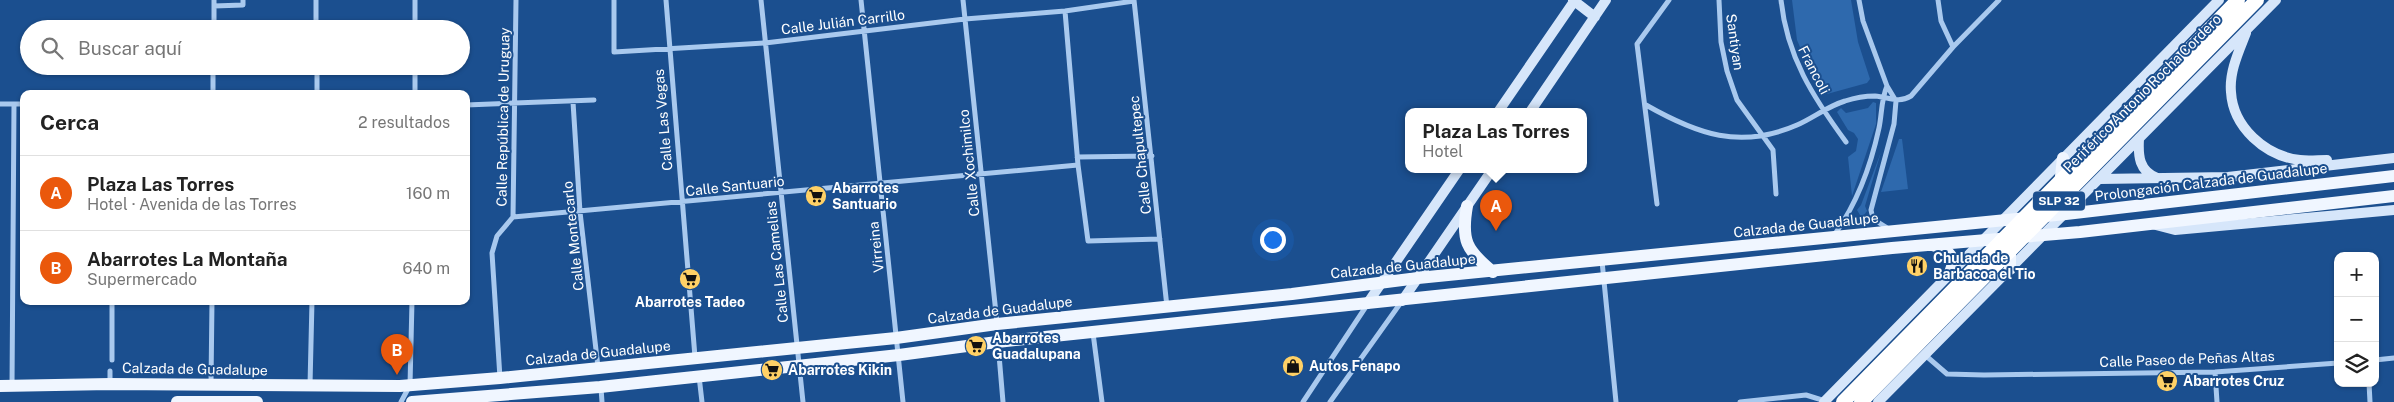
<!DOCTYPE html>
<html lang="es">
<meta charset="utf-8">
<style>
:root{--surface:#fff;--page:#f6f6f6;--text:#222;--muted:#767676;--line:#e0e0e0;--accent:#ea580c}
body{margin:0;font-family:"Public Sans",sans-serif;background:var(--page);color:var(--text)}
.controls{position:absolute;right:15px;bottom:15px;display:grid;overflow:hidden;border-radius:10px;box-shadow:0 1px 4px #0004}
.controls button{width:45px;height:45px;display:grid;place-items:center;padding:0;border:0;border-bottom:1px solid var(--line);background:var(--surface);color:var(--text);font:25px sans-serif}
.you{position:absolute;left:1272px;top:239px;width:18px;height:18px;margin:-12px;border:4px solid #fff;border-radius:50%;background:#1a73e8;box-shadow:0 0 0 8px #1a73e833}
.badge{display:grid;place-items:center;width:32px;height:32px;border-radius:50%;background:var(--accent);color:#fff;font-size:16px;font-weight:700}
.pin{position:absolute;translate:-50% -41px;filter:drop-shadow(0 1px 2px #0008)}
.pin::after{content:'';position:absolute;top:26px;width:18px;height:15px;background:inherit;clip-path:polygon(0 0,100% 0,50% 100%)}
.popup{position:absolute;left:1405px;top:108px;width:182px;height:65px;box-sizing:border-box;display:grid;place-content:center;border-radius:10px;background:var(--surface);filter:drop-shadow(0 1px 4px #0005);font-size:16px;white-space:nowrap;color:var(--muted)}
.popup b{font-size:19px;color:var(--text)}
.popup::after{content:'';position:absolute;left:50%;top:100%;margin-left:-10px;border:10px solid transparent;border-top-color:var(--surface)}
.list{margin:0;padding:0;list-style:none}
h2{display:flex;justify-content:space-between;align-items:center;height:65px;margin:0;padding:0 20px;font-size:21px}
h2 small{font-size:16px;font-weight:400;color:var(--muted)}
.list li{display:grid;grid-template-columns:32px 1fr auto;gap:15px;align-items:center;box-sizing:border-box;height:75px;padding:0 20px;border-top:1px solid var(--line)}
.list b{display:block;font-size:19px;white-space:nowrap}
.list p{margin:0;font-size:16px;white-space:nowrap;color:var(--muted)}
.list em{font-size:16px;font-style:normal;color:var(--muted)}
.icon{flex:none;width:28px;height:28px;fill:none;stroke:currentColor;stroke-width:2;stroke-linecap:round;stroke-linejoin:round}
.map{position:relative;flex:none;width:2394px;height:402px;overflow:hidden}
.search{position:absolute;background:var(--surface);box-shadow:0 1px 4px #0004;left:20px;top:20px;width:450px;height:55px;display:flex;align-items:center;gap:12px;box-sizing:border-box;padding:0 18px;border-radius:28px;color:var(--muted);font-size:19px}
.panel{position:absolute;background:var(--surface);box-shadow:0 1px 4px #0004;left:20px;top:90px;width:450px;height:215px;border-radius:10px}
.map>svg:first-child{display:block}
.green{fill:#2e69ad}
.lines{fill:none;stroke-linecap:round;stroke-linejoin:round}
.street{stroke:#a9c9ee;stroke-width:5}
.secondary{stroke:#d6e6fa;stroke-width:10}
.primary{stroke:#f0f6ff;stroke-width:12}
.highway-bridge{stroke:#fff;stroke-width:14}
.labels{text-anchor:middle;stroke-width:4;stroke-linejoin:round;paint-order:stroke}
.shield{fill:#1b4f8f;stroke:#bbcadd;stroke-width:1}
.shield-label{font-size:12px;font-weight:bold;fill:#fff}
.street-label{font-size:14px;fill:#fff;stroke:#1b4f8f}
.poi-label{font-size:14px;font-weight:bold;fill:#fff;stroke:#1b4f8f;text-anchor:start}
</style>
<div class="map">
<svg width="2394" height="402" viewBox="0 0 2394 402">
<rect width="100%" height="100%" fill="#1b4f8f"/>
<path class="green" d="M1792 0H1851L1858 42 1870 79 1867 83 1827 94 1819 91 1797 40Z
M1873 102 1876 103V124L1852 196 1848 157 1856 151 1858 139 1854 133 1848 130 1837 112 1841 108 1846 113 1868 108Z
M1899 139H1902L1908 189 1881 192Z
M1881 152 1865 206 1867 211 1864 215H1860L1857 210 1861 205Z"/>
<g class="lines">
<path class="street" d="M316 0V29
M614 0V52L765 43 965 19 1065 11 1134 1
M666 0 695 357
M761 0 803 402
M861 0 903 402
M963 0 997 323
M1134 0 1167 307
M1719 0 1721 42 1727 71 1737 100 1773 150 1776 194
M1781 0C1787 57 1813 97 1846 142
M1859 0 1863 21 1887 86
M1938 0 1941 21 1953 47
M214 6 243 5V0
M1065 11 1078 165 1088 241 1160 239
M214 29V0
M415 29V0
M317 66V94
M213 94V66
M415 94V66
M573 102 580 212 598 367
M0 104H24
M466 105 594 100
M1646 105C1697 134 1740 150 1797 125 1813 118 1828 106 1845 101 1854 98 1865 96 1875 96 1889 97 1898 104 1911 96L1953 47 1999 0
M1077 157 1152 156
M1657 204 1637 44 1669 0
M513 217 1078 165
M1835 234C1857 203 1871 165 1879 128 1882 114 1881 100 1887 86L1896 101 1894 124 1871 210 1873 219 1889 229
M1602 261 1616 402
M1093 333 1102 402
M998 343 1003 402
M1925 355 1947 374 1984 375 2215 372 2338 363
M112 360V301
M2375 360 2394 358
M2215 372 2217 402
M699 376 702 402
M500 378 492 253 497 236 513 217 516 0
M110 383V371
M211 383 212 301
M2369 383 2370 402
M310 385 312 301
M12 386 14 104
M601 388 602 402
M401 402 410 385 412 301
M1303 402 1367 305
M1330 402 1402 301
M1740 402 1806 395 1825 401"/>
<path class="secondary" d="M1573 0 1595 17
M2246 33C2239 51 2229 72 2231 92 2233 127 2265 156 2300 160 2308 161 2318 160 2327 160
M1498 112 1575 0
M1530 112 1606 0
M2139 139C2138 156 2139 171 2157 178
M2100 179 2228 177 2394 158
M2152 224 2175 230 2394 210
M1402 301 1492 170
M1367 304 1459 170
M1824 402 2219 0
M1878 402 2276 0"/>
<path class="primary" d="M2060 185 2063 158
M1467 206C1461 240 1466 250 1493 272
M2010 244V269
M1932 245C1943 248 1949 251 1954 261L1950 273
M0 386 110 384 400 386 500 378 896 338 997 324 1292 294 1418 278 2066 214 2394 176
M177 402H257
M412 402 600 387 899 355 997 342 1892 248 2080 232 2394 196"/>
<path class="highway-bridge" d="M1843 402 2238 0
M1861 402 2257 0"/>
</g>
<defs>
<g id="supermarket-disc" transform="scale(1.125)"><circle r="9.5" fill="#ffd166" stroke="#1b4f8f"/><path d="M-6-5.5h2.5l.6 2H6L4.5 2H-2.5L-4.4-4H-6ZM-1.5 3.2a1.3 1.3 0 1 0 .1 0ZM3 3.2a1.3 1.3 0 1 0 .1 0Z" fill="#111"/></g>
<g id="restaurant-disc" transform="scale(1.125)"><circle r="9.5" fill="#ffd166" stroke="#1b4f8f"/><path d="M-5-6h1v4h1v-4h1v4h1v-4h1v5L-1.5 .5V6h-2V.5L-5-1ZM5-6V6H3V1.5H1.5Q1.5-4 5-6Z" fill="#111"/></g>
<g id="shop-disc" transform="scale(1.125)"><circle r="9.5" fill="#ffd166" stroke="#1b4f8f"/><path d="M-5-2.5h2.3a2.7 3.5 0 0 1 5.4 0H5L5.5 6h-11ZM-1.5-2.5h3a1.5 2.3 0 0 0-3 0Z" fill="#111"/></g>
</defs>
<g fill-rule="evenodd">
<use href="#supermarket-disc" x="816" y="196"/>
<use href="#restaurant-disc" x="1917" y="266"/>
<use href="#supermarket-disc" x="690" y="279"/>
<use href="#supermarket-disc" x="976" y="346"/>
<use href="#shop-disc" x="1293" y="366"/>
<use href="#supermarket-disc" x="772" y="370"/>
<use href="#supermarket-disc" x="2167" y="381"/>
</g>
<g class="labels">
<rect class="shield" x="2033" y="191.5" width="52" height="19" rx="4"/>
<g class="shield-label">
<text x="2059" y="205">SLP 32</text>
</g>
<g class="street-label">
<text transform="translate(843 22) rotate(-7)" y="5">Calle Julián Carrillo</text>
<text transform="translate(1735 42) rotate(82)" y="5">Santiyan</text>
<text transform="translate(1814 70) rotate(63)" y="5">Francoli</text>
<text transform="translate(2142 93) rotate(-45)" y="5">Periférico Antonio Rocha Cordero</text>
<text transform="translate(503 117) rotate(-89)" y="5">Calle República de Uruguay</text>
<text transform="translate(663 120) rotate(-95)" y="5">Calle Las Vegas</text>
<text transform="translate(1140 155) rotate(-96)" y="5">Calle Chapultepec</text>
<text transform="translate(969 163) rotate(-96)" y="5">Calle Xochimilco</text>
<text transform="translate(2211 182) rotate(-7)" y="5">Prolongación Calzada de Guadalupe</text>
<text transform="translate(735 186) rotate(-6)" y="5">Calle Santuario</text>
<text transform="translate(1806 225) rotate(-6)" y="5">Calzada de Guadalupe</text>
<text transform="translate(573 236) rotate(-96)" y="5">Calle Montecarlo</text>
<text transform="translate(876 247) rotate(-96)" y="5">Virreina</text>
<text transform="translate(777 262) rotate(-96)" y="5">Calle Las Camelias</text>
<text transform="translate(1403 266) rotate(-6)" y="5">Calzada de Guadalupe</text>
<text transform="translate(1000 310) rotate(-7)" y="5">Calzada de Guadalupe</text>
<text transform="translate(598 353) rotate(-6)" y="5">Calzada de Guadalupe</text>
<text transform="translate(2187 359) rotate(-2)" y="5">Calle Paseo de Peñas Altas</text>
<text transform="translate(195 369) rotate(1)" y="5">Calzada de Guadalupe</text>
</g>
<g class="poi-label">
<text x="832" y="193">Abarrotes<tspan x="832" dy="16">Santuario</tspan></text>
<text x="1933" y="263">Chulada de<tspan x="1933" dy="16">Barbacoa el Tio</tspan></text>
<text x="690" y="307" text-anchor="middle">Abarrotes Tadeo</text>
<text x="992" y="343">Abarrotes<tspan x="992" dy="16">Guadalupana</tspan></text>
<text x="1309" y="371">Autos Fenapo</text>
<text x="788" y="375">Abarrotes Kikin</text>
<text x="2183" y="386">Abarrotes Cruz</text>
</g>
</g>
</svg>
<div class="controls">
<button>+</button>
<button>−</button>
<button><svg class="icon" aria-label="layers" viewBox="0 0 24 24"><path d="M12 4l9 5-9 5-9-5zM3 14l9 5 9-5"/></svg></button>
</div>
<div class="you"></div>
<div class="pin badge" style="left:1496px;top:231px">A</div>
<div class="popup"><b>Plaza Las Torres</b>Hotel</div>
<div class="pin badge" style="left:397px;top:375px">B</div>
<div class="search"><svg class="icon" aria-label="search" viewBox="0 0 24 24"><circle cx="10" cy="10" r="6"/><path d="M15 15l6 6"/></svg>Buscar aquí</div>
<section class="panel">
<h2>Cerca<small>2 resultados</small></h2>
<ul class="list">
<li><span class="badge">A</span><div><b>Plaza Las Torres</b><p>Hotel · Avenida de las Torres</p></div><em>160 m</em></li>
<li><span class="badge">B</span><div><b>Abarrotes La Montaña</b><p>Supermercado</p></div><em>640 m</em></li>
</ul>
</section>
</div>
